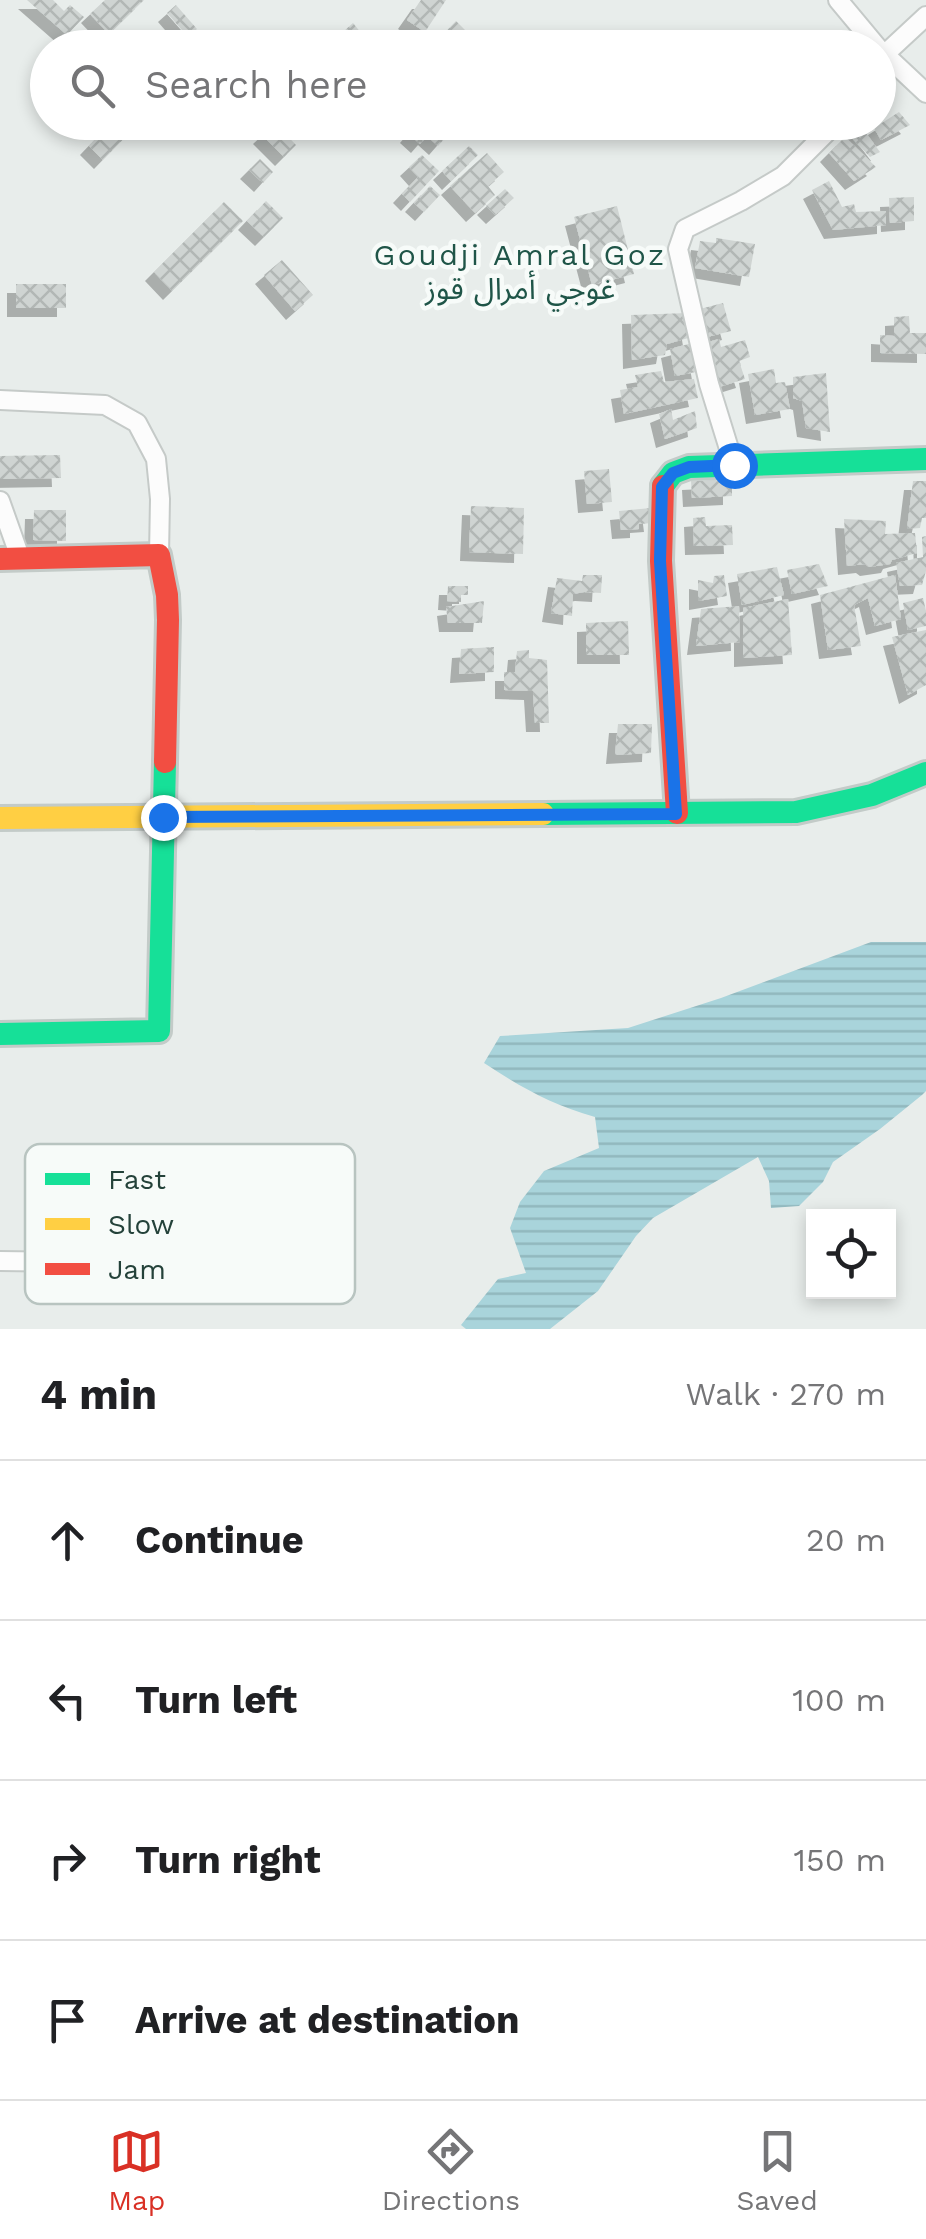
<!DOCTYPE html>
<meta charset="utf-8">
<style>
:root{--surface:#fff;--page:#f6f6f6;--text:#202124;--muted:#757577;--line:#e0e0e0;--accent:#d93025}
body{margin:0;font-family:"Work Sans","Noto Sans Arabic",sans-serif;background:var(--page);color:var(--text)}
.controls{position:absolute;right:30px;bottom:30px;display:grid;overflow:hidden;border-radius:0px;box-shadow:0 5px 15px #0003}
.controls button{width:90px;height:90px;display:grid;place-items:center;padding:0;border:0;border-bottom:2px solid var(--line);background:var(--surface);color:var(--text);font:50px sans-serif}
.stop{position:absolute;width:30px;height:30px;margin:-22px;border:8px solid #1a73e8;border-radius:50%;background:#fff}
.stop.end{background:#1a73e8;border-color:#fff;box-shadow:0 2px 10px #0008}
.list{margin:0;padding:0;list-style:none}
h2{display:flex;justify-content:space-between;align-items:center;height:130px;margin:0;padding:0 40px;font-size:42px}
h2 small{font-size:32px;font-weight:400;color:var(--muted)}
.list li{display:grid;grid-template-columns:65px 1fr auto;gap:30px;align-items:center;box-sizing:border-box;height:160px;padding:0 40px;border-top:2px solid var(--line)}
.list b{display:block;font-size:38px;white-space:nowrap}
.list em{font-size:32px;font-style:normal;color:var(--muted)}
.icon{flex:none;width:55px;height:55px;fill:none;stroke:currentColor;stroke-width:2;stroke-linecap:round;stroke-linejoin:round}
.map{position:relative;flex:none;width:926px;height:1329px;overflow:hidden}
.search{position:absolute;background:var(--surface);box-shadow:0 5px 15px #0003;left:30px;right:30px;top:30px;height:110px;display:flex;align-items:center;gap:25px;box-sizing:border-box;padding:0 35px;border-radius:55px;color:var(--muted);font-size:38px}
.sheet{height:770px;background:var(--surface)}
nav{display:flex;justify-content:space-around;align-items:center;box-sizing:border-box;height:140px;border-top:2px solid var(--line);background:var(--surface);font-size:28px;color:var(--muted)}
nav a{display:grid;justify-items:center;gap:5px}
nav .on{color:var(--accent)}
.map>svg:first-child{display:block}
.water{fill:url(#water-rules)}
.building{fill:url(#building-cross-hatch);filter:url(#shadow)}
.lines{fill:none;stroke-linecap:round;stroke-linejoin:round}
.street-casing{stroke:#c5cac8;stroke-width:22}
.fast-casing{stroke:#c3cbc8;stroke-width:28}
.slow-casing{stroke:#c3cbc8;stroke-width:28}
.jam-casing{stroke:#c3cbc8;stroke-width:28}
.street{stroke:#fcfcfc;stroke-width:18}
.fast{stroke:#16e098;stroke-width:22}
.slow{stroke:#ffcf43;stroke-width:22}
.jam{stroke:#f24e42;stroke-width:22}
.route{stroke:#1a73e8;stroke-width:12}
.labels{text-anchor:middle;stroke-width:9;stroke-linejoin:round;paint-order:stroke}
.neighbourhood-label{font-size:30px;letter-spacing:2.5px;fill:#1f5548;stroke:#f7fbf9}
.key{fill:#f7fbf9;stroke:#b8c4c0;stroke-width:2.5}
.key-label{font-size:28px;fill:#24423a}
</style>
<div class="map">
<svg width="926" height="1329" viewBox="0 0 926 1329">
<defs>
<pattern id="water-rules" width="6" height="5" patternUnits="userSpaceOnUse" patternTransform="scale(2.5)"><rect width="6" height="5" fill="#a9d4db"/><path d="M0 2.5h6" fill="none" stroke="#91b7bd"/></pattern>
<pattern id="building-cross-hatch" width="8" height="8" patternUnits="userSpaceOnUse" patternTransform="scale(2.5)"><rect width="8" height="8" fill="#cfd4d2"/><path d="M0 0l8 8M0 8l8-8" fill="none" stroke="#b2b7b5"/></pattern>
<filter id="shadow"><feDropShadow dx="-9" dy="9" stdDeviation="0" flood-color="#0004"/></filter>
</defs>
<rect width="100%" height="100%" fill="#e8edeb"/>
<path class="water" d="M871 942H926V1091L922 1095 880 1129 833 1162 823 1182 799 1206 771 1208 769 1181 758 1157 653 1218 636 1236 598 1291 550 1329H466L461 1325 498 1279 526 1273 510 1228 520 1202 544 1171 599 1148 595 1117C552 1105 522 1088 484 1063L500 1036 628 1028 721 998Z"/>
<path class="building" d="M27 0H53L64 11 70 5 84 17 67 35Z
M105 0H144L109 34 90 14Z
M421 0H446L425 32 407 20Z
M176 5 197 29 188 37 167 13Z
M456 21 483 48H430Z
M353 23 366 39 356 48H325Z
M899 112 910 125 881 140 874 128Z
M112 122H140L103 160 89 146Z
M419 122H459L438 146 427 136 420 144 409 134Z
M275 123 296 145 284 157 262 135Z
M860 125 880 152 870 157 849 135Z
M845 137 876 167 854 181 829 153Z
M469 146 478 155 451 181 442 171Z
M487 153 504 172 488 186 495 195 475 213 450 186Z
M422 155 439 171 410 202 402 194 418 177 409 167Z
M260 159 273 172 263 183 249 170Z
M829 181 842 207 854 204 856 212 886 211V225L833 230 812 190Z
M430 186 440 195 424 212 414 203Z
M505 189 514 198 495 215 486 206Z
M914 197V221L890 223 889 198Z
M266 201 283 218 264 237 247 221Z
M224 202 243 221 172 291 154 272Z
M617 206 634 274 592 285 574 217Z
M716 238 755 244 749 277 695 268 700 241 716 243Z
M282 260 313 295 295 311 264 275Z
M16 284H66V308H16Z
M723 303 731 331 703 338 696 310Z
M688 313 692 337 667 344 665 355 632 360 631 315Z
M909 316 910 333H926V354L880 353V335L894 336V317Z
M719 339 721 347 745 340 750 357 739 361 745 379 719 387 705 343Z
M696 342 701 371 675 376 670 349Z
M774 369 776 383 785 382 790 409 755 415 748 374Z
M661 371 664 382 694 379 698 398 624 414 620 390 638 387 635 375Z
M826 373 830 432 806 428 802 401 793 398V377Z
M671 409 673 420 695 411 697 428 665 439 659 414Z
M60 455 61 478 0 479V456Z
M609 469 612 502 587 504 584 471Z
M732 479V496L692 498 691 481Z
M913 481H926V518H922L920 528 907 529Z
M471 506 524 508 523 554 469 552Z
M651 508 653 523 639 524V529L621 530 619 511Z
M34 510H66V541L33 540Z
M705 517 706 526 732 525 733 545 694 546 693 518Z
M844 519 886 521 885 534 915 533 917 553 892 560 890 564 869 567 865 564 847 566Z
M926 536V571L922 585 900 586 896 563 923 557 922 537Z
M819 564 828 586 792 594 787 570Z
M777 567 784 595 742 605 737 574Z
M583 575H602L601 593 584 592 573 594 572 616 551 613 557 578 582 581Z
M724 575 727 596 698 601V580L713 583 714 576Z
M895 575 901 619 875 626 868 598 854 605 861 646 828 650 820 595Z
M448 586H468V595H461V602L447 601Z
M923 598 926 611V626L908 630 903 603Z
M788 599 792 655 743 658V608Z
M484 601 482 623H448L446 607Z
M739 606 740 642 696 646 701 609Z
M628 621 629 655H586V623Z
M926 630V685L908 695 892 637Z
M494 647V672L459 674 461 649Z
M529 650V658L547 660 549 723H535L533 691 504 690V672H515L517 651Z
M618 724H652L651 753 615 755Z"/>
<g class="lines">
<g class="street-casing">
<path id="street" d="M838 0 878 48
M879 49 926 93
M878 64 884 55 926 16
M0 400 105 405 137 423 156 459 160 499 159 555
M734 465 709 384 678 249 685 229 741 201 783 176 837 122
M0 501 21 560
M0 1261 75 1262"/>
</g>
<g class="fast-casing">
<path id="fast" d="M663 486 673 473 689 467 926 459
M543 814 796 812 872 795 926 773
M0 1034 159 1031 165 762"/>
</g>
<g class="slow-casing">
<path id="slow" d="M0 818 543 814"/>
</g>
<g class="jam-casing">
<path id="jam" d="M663 486 661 561 677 813
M0 559 159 555 167 595 168 620 165 762"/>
</g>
<use href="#street" class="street"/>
<use href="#fast" class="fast"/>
<use href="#slow" class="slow"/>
<use href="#jam" class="jam"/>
</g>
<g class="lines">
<path class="route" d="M163 817 676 814 660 561 662 487 673 473 689 467 734 465"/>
</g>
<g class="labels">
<g class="neighbourhood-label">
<text x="520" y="265">Goudji Amral Goz<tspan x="520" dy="34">غوجي أمرال قوز</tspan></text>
</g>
</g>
<rect x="25" y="1144" width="330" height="160" rx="15" class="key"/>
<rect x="45" y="1173" width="45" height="12" fill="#16e098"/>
<rect x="45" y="1218" width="45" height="12" fill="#ffcf43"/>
<rect x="45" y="1263" width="45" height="12" fill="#f24e42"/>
<g class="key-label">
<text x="108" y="1189">Fast</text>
<text x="108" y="1234">Slow</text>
<text x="108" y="1279">Jam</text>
</g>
</svg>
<div class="controls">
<button><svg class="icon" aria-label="locate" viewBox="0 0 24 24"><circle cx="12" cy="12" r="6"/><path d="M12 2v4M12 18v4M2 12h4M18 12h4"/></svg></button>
</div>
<div class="stop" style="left:734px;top:465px"></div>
<div class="stop end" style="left:163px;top:817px"></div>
<div class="search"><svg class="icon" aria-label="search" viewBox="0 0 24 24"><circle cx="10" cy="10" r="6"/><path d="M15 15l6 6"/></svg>Search here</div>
</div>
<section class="sheet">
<h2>4 min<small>Walk · 270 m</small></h2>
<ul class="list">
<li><svg class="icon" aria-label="ahead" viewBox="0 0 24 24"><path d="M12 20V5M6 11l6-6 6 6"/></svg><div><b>Continue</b></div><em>20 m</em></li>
<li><svg class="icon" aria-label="left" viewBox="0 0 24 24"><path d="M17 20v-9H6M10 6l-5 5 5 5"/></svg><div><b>Turn left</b></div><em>100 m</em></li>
<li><svg class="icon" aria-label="right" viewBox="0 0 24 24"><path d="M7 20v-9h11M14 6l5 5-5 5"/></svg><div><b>Turn right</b></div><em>150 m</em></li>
<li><svg class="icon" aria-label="arrive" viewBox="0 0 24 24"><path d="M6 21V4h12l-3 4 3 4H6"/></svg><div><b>Arrive at destination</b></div></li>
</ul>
</section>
<nav>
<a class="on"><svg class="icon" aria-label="map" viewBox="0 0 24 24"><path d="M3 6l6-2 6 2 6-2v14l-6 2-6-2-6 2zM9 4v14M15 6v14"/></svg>Map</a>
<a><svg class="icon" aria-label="directions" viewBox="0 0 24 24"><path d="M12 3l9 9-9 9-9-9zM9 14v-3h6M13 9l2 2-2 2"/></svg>Directions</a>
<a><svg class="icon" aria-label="saved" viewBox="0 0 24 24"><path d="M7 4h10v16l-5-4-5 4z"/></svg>Saved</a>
</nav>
